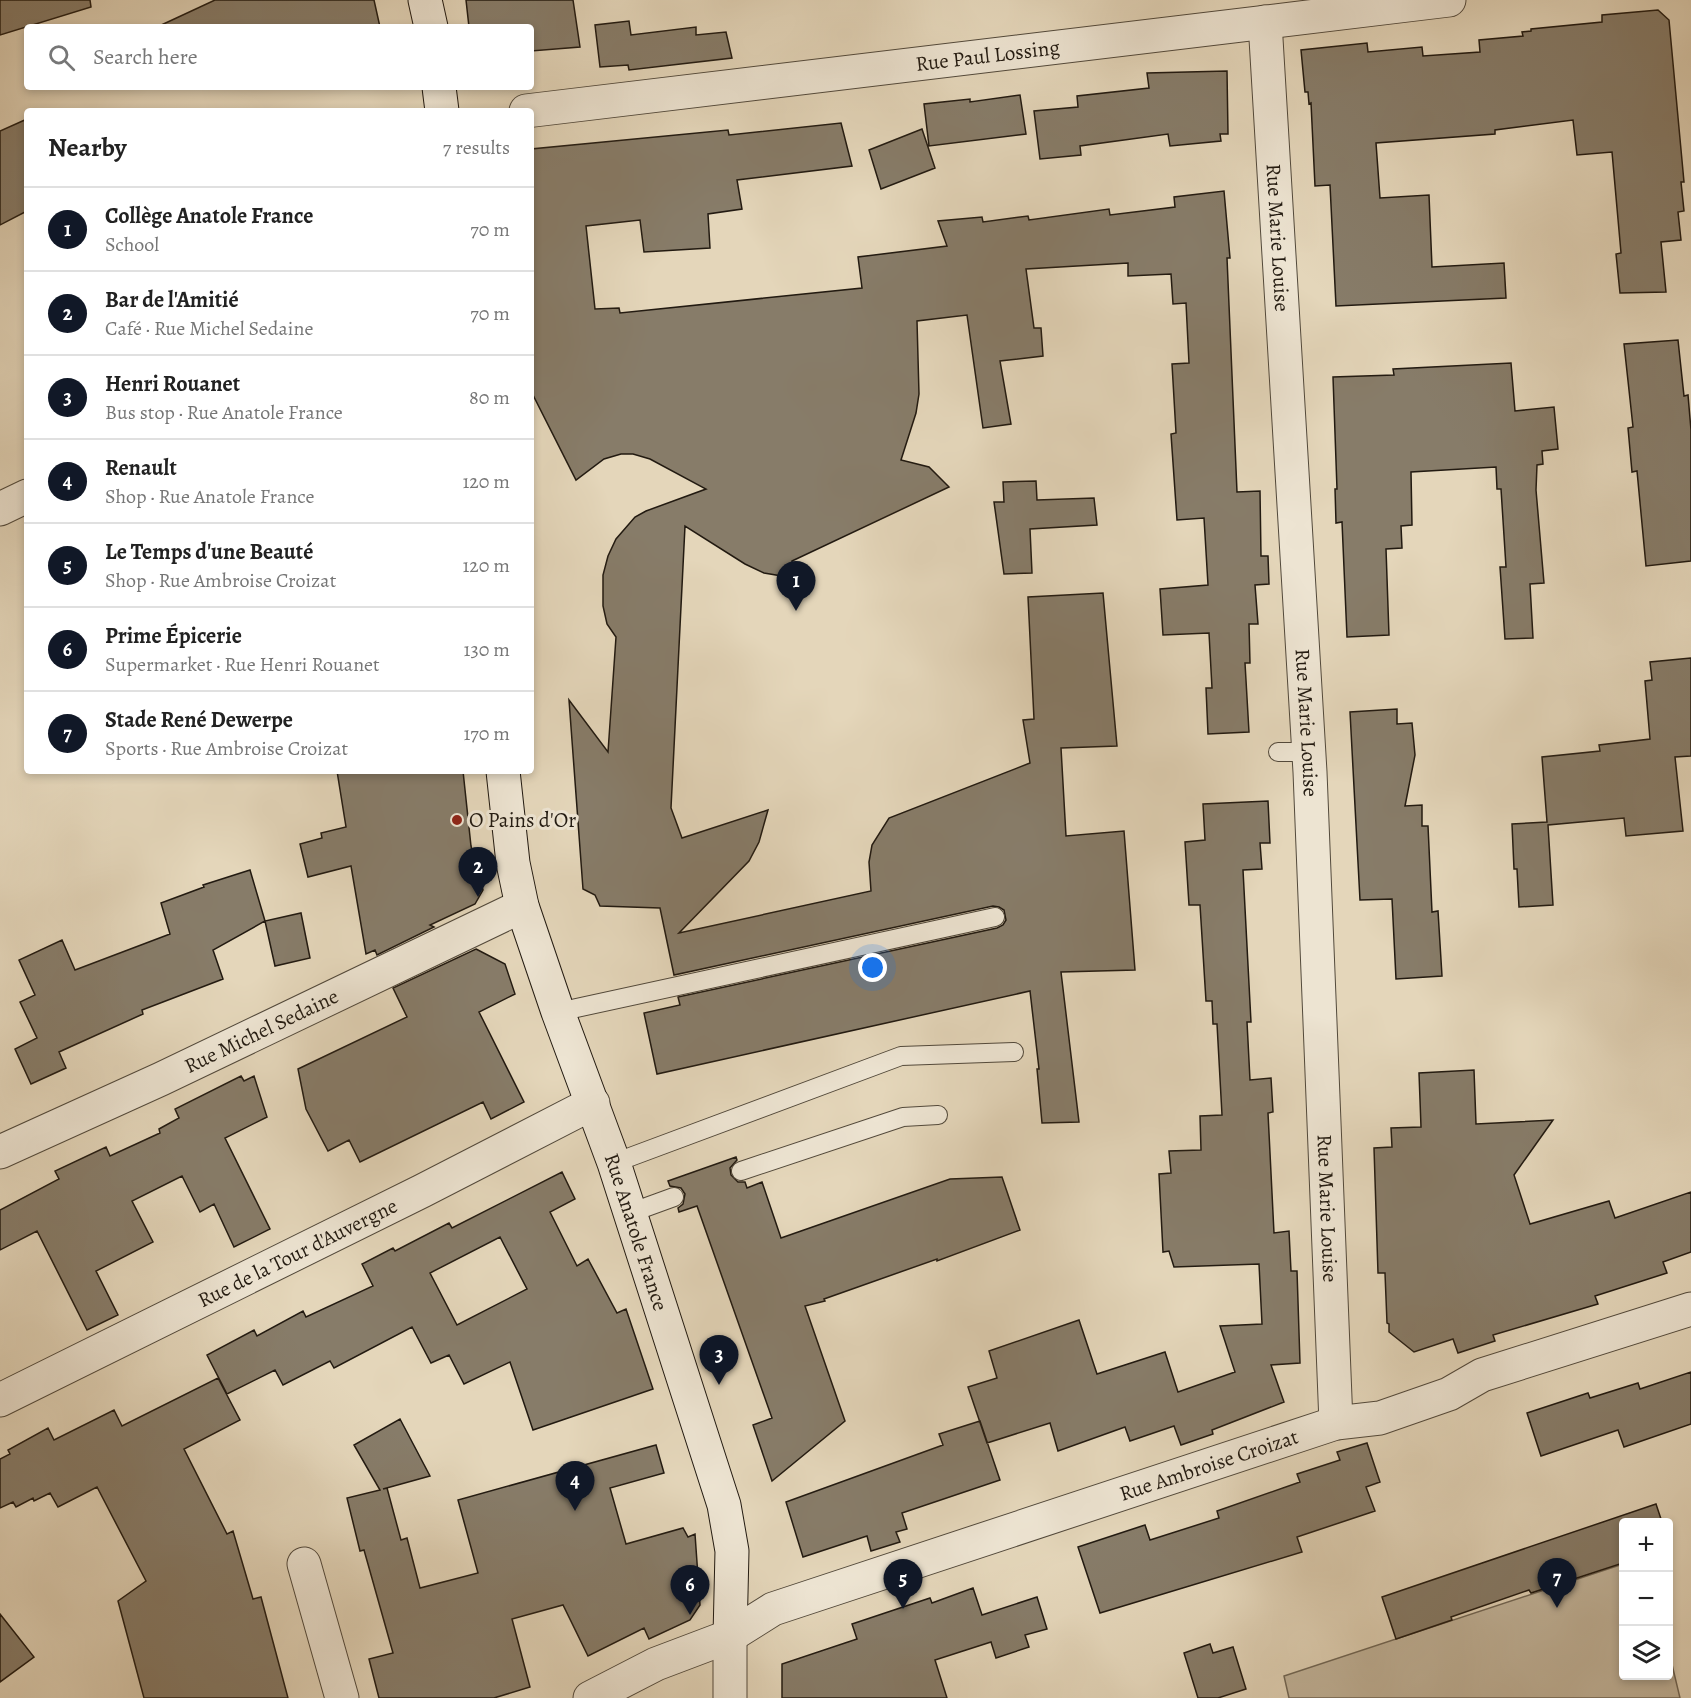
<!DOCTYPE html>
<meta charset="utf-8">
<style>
:root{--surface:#fff;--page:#f6f6f6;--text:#222;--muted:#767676;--line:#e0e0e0;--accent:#111827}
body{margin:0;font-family:Alegreya,serif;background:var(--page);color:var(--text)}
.controls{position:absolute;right:18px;bottom:18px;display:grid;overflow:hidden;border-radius:6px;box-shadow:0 3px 9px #0003}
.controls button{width:54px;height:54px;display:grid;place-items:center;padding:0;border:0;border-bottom:2px solid var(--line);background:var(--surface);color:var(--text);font:30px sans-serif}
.you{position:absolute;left:873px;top:968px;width:21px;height:21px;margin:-15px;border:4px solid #fff;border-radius:50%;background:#1a73e8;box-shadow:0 0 0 9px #1a73e833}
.badge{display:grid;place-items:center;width:39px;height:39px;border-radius:50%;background:var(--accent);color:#fff;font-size:20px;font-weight:700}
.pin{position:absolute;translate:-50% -50px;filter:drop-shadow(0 2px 3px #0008)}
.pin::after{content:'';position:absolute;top:32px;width:21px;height:18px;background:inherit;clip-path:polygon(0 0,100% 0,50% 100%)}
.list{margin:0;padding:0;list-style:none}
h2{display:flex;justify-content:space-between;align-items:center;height:78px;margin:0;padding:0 24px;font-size:26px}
h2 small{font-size:20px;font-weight:400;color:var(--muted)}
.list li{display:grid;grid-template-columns:39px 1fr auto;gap:18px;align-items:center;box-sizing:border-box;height:84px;padding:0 24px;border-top:2px solid var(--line)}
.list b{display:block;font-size:22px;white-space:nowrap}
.list p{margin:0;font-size:20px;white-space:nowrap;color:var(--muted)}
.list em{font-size:20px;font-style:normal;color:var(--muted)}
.icon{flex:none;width:33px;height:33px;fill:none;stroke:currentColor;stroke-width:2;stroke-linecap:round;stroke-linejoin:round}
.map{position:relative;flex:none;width:1691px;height:1698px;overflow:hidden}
.search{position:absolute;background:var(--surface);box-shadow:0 3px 9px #0003;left:24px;top:24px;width:510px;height:66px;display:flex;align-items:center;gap:15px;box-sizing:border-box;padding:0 21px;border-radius:6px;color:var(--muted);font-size:22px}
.panel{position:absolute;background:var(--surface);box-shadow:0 3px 9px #0003;left:24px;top:108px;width:510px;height:666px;border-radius:6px}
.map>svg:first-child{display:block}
.green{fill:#c3b69d;stroke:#726857;stroke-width:1.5}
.building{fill:#877c69;stroke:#221a11;stroke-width:1.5;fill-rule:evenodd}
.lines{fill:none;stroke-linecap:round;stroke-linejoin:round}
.service-casing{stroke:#52493b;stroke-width:20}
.minor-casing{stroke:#52493b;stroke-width:35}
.secondary-casing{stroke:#221a11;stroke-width:35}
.service{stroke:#ede4d2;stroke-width:18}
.minor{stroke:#ede4d2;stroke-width:33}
.secondary{stroke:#ede4d2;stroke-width:33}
.poi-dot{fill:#8f2418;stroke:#ede4d2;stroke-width:2}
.labels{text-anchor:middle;stroke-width:6;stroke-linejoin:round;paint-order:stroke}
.street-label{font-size:21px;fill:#221a11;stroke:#ede4d2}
.poi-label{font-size:21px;fill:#221a11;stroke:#ede4d2;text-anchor:start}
</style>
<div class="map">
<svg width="1691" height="1698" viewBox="0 0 1691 1698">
<rect width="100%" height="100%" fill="#e4d6ba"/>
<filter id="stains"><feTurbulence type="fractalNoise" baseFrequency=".00333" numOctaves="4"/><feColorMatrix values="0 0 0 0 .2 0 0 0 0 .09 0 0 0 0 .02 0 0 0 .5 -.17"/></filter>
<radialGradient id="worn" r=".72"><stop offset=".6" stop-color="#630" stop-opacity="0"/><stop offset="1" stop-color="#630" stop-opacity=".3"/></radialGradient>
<path class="green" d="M1623 1564 1624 1676H1668L1669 1652 1680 1698H1289L1284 1676Z"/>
<path class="building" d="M0 0H90L91 7 0 35Z
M215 0H374L380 27H305L304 25 300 27H157Z
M466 0H573L580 47 531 51V27H469Z
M1658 10 1669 20 1684 182H1681L1684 211 1678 212 1681 240 1661 242 1666 292 1620 293 1616 254 1621 253 1612 152 1577 155 1573 120 1495 130V134L1376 143 1380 198 1429 195 1432 267 1504 263 1506 298 1336 306 1330 185 1315 186 1311 103 1309 104 1308 92H1305L1301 50 1367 43 1368 52 1422 47 1423 56 1480 52 1479 40 1523 36 1522 32 1531 31V29L1602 22V15Z
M629 21 631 35 696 27V35L726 32 732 58 629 70 628 65 600 67 595 25Z
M1227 71 1228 134H1220L1221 141 1170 146 1168 134 1080 146 1081 155 1040 159 1034 111 1078 107 1077 96 1149 88 1147 73Z
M1020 95 1026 134 929 146 924 104 970 99V102Z
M27 119V211L0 225V131Z
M841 123 852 166 737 180 742 209 708 214 710 248 644 252 640 220 586 226 595 309 619 308 620 313 862 288 858 257 947 246 938 221 982 217 983 222 1028 216 1029 220 1109 209 1110 215 1175 207 1174 197 1224 191 1230 258H1227L1237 492 1260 491 1261 556H1268L1269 584 1255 585 1258 624H1249L1250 663H1245L1249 732 1208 734 1206 688H1212L1209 633 1163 635 1160 589 1208 585 1204 518 1177 520 1171 434 1176 433 1172 364 1189 363 1186 303 1173 304 1171 274 1128 276V263L1026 269 1034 328H1041L1043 356 1000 361 1011 424 983 428 967 315 917 321 919 394 916 413 901 460 929 467 949 487 792 561 794 578 764 573 745 564 685 526 671 808 682 838 768 810 759 842 749 861 679 933 871 891 869 862 872 845 889 818 1030 763 1023 720 1034 719 1028 597 1103 593 1117 746 1061 748 1066 836 1124 831 1135 970 1061 972 1079 1122 1042 1123 1037 1069H1039L1030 991 657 1074 644 1013 680 1005 678 997 997 928 1003 925 1006 920 1004 910 999 907 993 906 674 975 660 908 600 906 595 895 583 889 569 700 608 752 616 637 607 624 603 606V575L608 556 616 539 635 517 646 511 706 489 650 459 633 454H621L604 459 576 480 531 391V149L728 130 729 135Z
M922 129 935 168 881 189 869 150Z
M1678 340 1684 396 1688 395 1691 430V561L1646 566 1637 471 1632 472 1628 428 1633 427 1624 344Z
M1511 363 1515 411 1554 407 1558 449 1542 451 1543 464 1537 465 1536 490 1544 583 1530 584 1533 638 1505 639 1500 567H1506L1501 489H1497L1496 467 1411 472 1412 525 1401 526 1402 548 1386 549 1389 635 1347 637 1342 522 1336 523 1335 489H1337L1333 377 1394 375 1393 369Z
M1036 481 1037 500 1094 498 1097 525 1030 529 1032 573 1004 574 994 502H1004L1003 482Z
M1691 658V756L1675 757 1683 831 1626 836 1624 818 1548 825 1553 905 1519 907 1517 869H1514L1512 824 1547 822 1542 757 1600 751 1599 745 1650 739 1645 681 1652 680 1650 662Z
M1397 709V724L1412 723 1415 755 1405 806 1422 805V826H1428L1432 912 1438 911 1442 976 1396 979 1392 899 1360 900 1350 712Z
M337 771H463L471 846 483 890 475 904 430 925 434 927 377 955 375 950 366 954 351 866 308 877 300 844 322 838 321 833 346 827Z
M1268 801 1270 843H1260L1262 869 1243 870 1251 1022H1247L1250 1080 1271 1078 1273 1112 1268 1113 1274 1233 1289 1231 1291 1271H1297L1300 1363 1271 1365 1284 1402 1212 1430 1213 1434 1181 1445 1174 1426 1130 1441 1125 1427 1058 1451 1050 1423 987 1443 968 1387 997 1378 989 1351 1079 1320 1097 1374 1165 1352 1178 1392 1235 1372 1220 1326 1262 1324 1259 1264 1174 1267 1169 1251 1163 1252 1159 1174 1171 1173 1169 1151 1201 1150 1200 1116 1222 1115 1217 1024H1213L1212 1001H1206L1200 905H1189L1185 842 1205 840 1203 804Z
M250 870 265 921 213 950 223 979 142 1010 143 1014 59 1052 66 1068 31 1084 15 1049 37 1038 20 1002 35 995 19 960 62 940 75 970 170 934 161 903 204 887 203 885Z
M301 913 310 958 275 966 265 921Z
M476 949 505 964 515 994 479 1012 524 1102 491 1119 483 1102 360 1162 349 1140 328 1151 306 1109 298 1069 407 1017 393 988Z
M1474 1070 1476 1124 1553 1120 1514 1175 1530 1224 1609 1201 1615 1218 1691 1192V1252L1663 1262 1667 1273 1595 1296 1598 1304 1493 1335 1495 1341 1458 1353 1453 1339 1414 1352 1389 1332V1324L1387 1323 1385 1273H1378L1374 1148 1392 1147 1391 1128 1421 1127 1419 1073Z
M241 1076 244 1081 254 1076 267 1117 225 1138 270 1229 234 1247 214 1204 200 1212 182 1176 132 1201 153 1242 96 1271 118 1315 87 1330 37 1231 0 1250V1210L59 1179 55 1171 106 1147 110 1156 160 1133 159 1129 179 1118 175 1109Z
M736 1157 737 1160 730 1168 731 1175 738 1182H745L747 1188 762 1182 781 1238 950 1179 1002 1177 1020 1230 937 1261V1259L824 1299 825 1301 805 1306 845 1421 772 1481 753 1425 772 1418 697 1206 679 1212 678 1208 683 1204 685 1194 681 1188 670 1186 668 1181Z
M562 1172 575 1199 550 1212 577 1266 588 1259 617 1313 626 1309 653 1389 533 1430 510 1362 464 1384 449 1355 431 1363 412 1327 334 1368 330 1361 283 1385 275 1370 227 1394 207 1355 254 1330 257 1336 303 1311 306 1317 373 1286 362 1264 393 1248 395 1251 449 1223 452 1228ZM500 1237 527 1289 457 1325 430 1273Z
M1691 1372V1424L1624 1447 1618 1430 1541 1456 1527 1413 1588 1393 1590 1398 1638 1383 1640 1389Z
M218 1378 240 1420 184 1449 227 1534 233 1531 253 1599 261 1597 288 1698H144L118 1601 146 1581 97 1487 58 1507 50 1493 34 1501 33 1498 16 1507 13 1502 0 1508V1459L10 1454 8 1450 48 1428 54 1440 114 1410 122 1426Z
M400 1419 430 1476 383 1489 387 1488 401 1540 407 1538 420 1588 478 1573 458 1500 656 1445 664 1473 610 1488 626 1544 683 1528 688 1537 695 1534 700 1605 690 1620 649 1639 644 1628 588 1656 563 1605 512 1619 530 1687 494 1698H379L369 1659 393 1653 364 1550 360 1551 347 1498 380 1490 354 1445Z
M980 1421 1000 1480 902 1513 907 1529 896 1532 900 1542 871 1551 867 1536 803 1557 786 1502 943 1445 939 1434Z
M1367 1443 1380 1482 1366 1487 1375 1511 1297 1537 1302 1552 1100 1613 1078 1547 1145 1525 1150 1540 1219 1518 1217 1511 1300 1482 1297 1474 1340 1460 1337 1452Z
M1656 1504 1662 1522H1623V1563L1531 1593 1529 1590 1451 1617 1452 1620 1396 1639 1382 1597Z
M973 1588 982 1615 1037 1597 1047 1629 1025 1635 1029 1647 996 1658 991 1642 935 1660 947 1698H782V1664L857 1639 852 1624 930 1598 932 1603Z
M0 1614 34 1657 0 1682Z
M1210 1644 1213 1653 1233 1647 1246 1689 1218 1698H1198L1184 1653Z"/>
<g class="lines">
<g class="service-casing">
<path id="service" d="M1278 752H1309
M558 1012 995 917
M614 1163 901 1056 1014 1052
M741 1171 903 1117 938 1115
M630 1213 674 1197"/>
</g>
<g class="minor-casing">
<g id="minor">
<path id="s1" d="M1265 22 1310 772 1336 1423"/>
<path id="s2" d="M526 111 1449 0"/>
<path d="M0 509 27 496"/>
<path id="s3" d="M0 1152 161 1079 522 906"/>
<path id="s4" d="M0 1400 422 1191 593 1103"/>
<path d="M304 1564 342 1698"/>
<path id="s5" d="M590 1698 656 1664 730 1636 773 1609 1336 1423 1380 1418 1449 1394 1482 1375 1691 1309"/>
<path d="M730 1698V1636"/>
</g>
</g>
<g class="secondary-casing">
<g id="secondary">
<path d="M425 0 431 27"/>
<path d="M439 87 442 111"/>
<path id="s6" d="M503 771 513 863 522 906 558 1012 614 1163 724 1505 732 1551 730 1636"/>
</g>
</g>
<use href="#service" class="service"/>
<use href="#minor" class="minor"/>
<use href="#secondary" class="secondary"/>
</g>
<circle class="poi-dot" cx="457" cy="820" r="6"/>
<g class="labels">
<g class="street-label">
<text dy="7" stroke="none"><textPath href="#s2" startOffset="465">Rue Paul Lossing</textPath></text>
<text dy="7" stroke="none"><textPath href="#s1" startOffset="216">Rue Marie Louise</textPath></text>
<text dy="7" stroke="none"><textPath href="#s1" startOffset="702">Rue Marie Louise</textPath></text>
<text dy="7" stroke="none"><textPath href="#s3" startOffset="288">Rue Michel Sedaine</textPath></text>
<text dy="7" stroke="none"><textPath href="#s1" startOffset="1188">Rue Marie Louise</textPath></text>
<text dy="7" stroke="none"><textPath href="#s6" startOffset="482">Rue Anatole France</textPath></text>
<text dy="7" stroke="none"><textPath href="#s4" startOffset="332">Rue de la Tour d'Auvergne</textPath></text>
<text dy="7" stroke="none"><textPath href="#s5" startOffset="663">Rue Ambroise Croizat</textPath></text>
</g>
<g class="poi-label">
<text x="469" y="827">O Pains d'Or</text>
</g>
</g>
<rect width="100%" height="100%" filter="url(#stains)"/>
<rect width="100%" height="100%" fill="url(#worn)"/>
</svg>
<div class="controls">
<button>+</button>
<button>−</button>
<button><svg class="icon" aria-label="layers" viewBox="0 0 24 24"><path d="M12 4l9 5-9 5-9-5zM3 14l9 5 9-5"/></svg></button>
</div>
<div class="you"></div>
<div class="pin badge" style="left:796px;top:611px">1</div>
<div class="pin badge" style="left:478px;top:897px">2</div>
<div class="pin badge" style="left:719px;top:1385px">3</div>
<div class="pin badge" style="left:575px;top:1511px">4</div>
<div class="pin badge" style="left:903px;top:1609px">5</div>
<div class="pin badge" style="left:690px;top:1615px">6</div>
<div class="pin badge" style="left:1557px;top:1608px">7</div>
<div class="search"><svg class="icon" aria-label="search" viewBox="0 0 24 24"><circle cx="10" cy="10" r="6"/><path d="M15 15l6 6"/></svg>Search here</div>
<section class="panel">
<h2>Nearby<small>7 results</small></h2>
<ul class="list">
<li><span class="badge">1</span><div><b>Collège Anatole France</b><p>School</p></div><em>70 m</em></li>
<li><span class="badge">2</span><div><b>Bar de l'Amitié</b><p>Café · Rue Michel Sedaine</p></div><em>70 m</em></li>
<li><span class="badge">3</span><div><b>Henri Rouanet</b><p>Bus stop · Rue Anatole France</p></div><em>80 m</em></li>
<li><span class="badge">4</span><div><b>Renault</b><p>Shop · Rue Anatole France</p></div><em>120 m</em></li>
<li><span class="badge">5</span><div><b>Le Temps d'une Beauté</b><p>Shop · Rue Ambroise Croizat</p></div><em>120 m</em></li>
<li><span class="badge">6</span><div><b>Prime Épicerie</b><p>Supermarket · Rue Henri Rouanet</p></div><em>130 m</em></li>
<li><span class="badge">7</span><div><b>Stade René Dewerpe</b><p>Sports · Rue Ambroise Croizat</p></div><em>170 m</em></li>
</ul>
</section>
</div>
